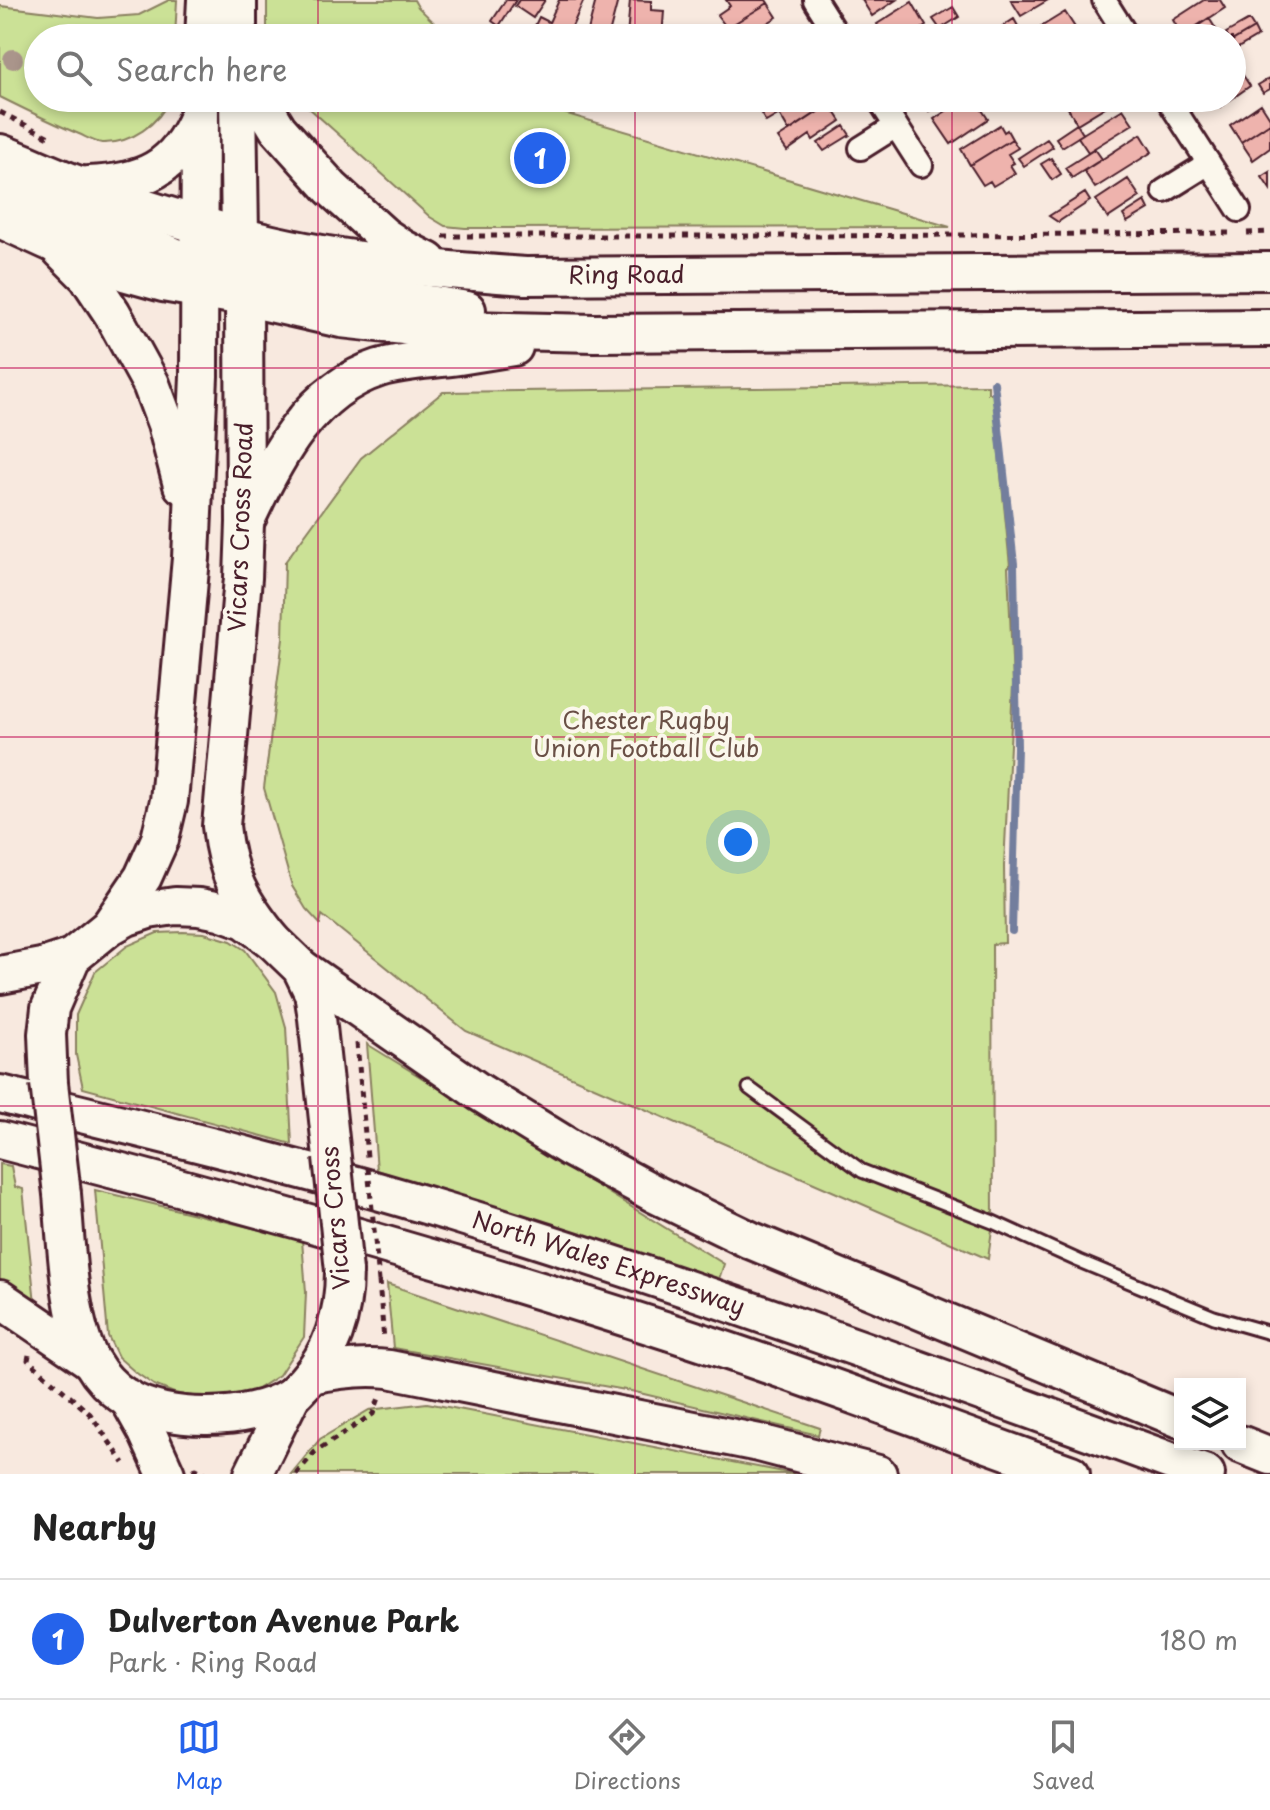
<!DOCTYPE html>
<meta charset="utf-8">
<style>
:root{--surface:#fff;--page:#f2f2f2;--text:#222;--muted:#767676;--line:#e0e0e0;--accent:#2563eb}
body{margin:0;font-family:"Playpen Sans",sans-serif;background:var(--page);color:var(--text)}
.controls{position:absolute;right:24px;bottom:24px;display:grid;overflow:hidden;border-radius:0px;box-shadow:0 4px 12px #0003}
.controls button{width:72px;height:72px;display:grid;place-items:center;padding:0;border:0;border-bottom:2px solid var(--line);background:var(--surface);color:var(--text);font:40px sans-serif}
.you{position:absolute;left:738px;top:842px;width:28px;height:28px;margin:-20px;border:6px solid #fff;border-radius:50%;background:#1a73e8;box-shadow:0 0 0 12px #1a73e833}
.badge{display:grid;place-items:center;width:52px;height:52px;border-radius:50%;background:var(--accent);color:#fff;font-size:26px;font-weight:700}
.pin{position:absolute;translate:-50% -50%;border:4px solid #fff;box-shadow:0 2px 8px #0006}
.list{margin:0;padding:0;list-style:none}
h2{display:flex;justify-content:space-between;align-items:center;height:104px;margin:0;padding:0 32px;font-size:34px}
h2 small{font-size:26px;font-weight:400;color:var(--muted)}
.list li{display:grid;grid-template-columns:52px 1fr auto;gap:24px;align-items:center;box-sizing:border-box;height:120px;padding:0 32px;border-top:2px solid var(--line)}
.list b{display:block;font-size:30px;white-space:nowrap}
.list p{margin:0;font-size:26px;white-space:nowrap;color:var(--muted)}
.list em{font-size:26px;font-style:normal;color:var(--muted)}
.icon{flex:none;width:44px;height:44px;fill:none;stroke:currentColor;stroke-width:2;stroke-linecap:round;stroke-linejoin:round}
.map{position:relative;flex:none;width:1270px;height:1474px;overflow:hidden}
.search{position:absolute;background:var(--surface);box-shadow:0 4px 12px #0003;left:24px;right:24px;top:24px;height:88px;display:flex;align-items:center;gap:20px;box-sizing:border-box;padding:0 28px;border-radius:44px;color:var(--muted);font-size:30px}
.sheet{height:224px;background:var(--surface)}
nav{display:flex;justify-content:space-around;align-items:center;box-sizing:border-box;height:112px;border-top:2px solid var(--line);background:var(--surface);font-size:22px;color:var(--muted)}
nav a{display:grid;justify-items:center;gap:4px}
nav .on{color:var(--accent)}
.map>svg:first-child{display:block}
.green{fill:#cbe196;stroke:#8a8060;stroke-width:2}
.lines{fill:none;stroke-linecap:round;stroke-linejoin:round}
.stream{stroke:#737e9d;stroke-width:8}
.building{fill:#eeb3ad;stroke:#4a1f2b;stroke-width:2}
.service-casing{stroke:#4a1f2b;stroke-width:17}
.minor-casing{stroke:#4a1f2b;stroke-width:28}
.trunk-casing{stroke:#4a1f2b;stroke-width:42}
.path{stroke:#4a1f2b;stroke-width:5;stroke-dasharray:6 6;stroke-linecap:butt}
.service{stroke:#fbf7ec;stroke-width:11}
.minor{stroke:#fbf7ec;stroke-width:22}
.trunk{stroke:#fbf7ec;stroke-width:36}
.trunk-bridge-casing{stroke:#4a1f2b;stroke-width:42;stroke-linecap:butt}
.path-bridge{stroke:#4a1f2b;stroke-width:5;stroke-dasharray:6 6;stroke-linecap:butt}
.trunk-bridge{stroke:#fbf7ec;stroke-width:36}
.tree{fill:#aa958b}
.grid{fill:none;stroke:#c2185b;stroke-width:2;stroke-opacity:0.55}
.labels{text-anchor:middle;stroke-width:8;stroke-linejoin:round;paint-order:stroke}
.street-label{font-size:24px;fill:#4a1f2b;stroke:#fbf7ec}
.park-label{font-size:24px;fill:#6a5046;stroke:#fbf7ec}
</style>
<div class="map">
<svg width="1270" height="1474" viewBox="0 0 1270 1474">
<rect width="100%" height="100%" fill="#f8e9df"/>
<filter id="ink" filterUnits="userSpaceOnUse"><feTurbulence type="fractalNoise" baseFrequency=".0125" numOctaves="2"/><feDisplacementMap in="SourceGraphic" scale="16" xChannelSelector="R" yChannelSelector="G"/><feConvolveMatrix kernelMatrix="1 2 1 2 8 2 1 2 1" color-interpolation-filters="sRGB"/></filter>
<g filter="url(#ink)">
<path class="green" d="M169 0H177L175 38H38V98H170C159 124 131 144 102 143 94 142 86 137 79 134 52 123 26 110 0 97V6L98 18 139 15Z
M267 0H414L418 7 450 38H267Z
M298 98H513L950 227 465 228 445 226 430 217Z
M988 385V393H993L1010 566 1008 567 1013 684 1004 866 1005 943 992 944 993 1222 988 1259 466 1031 322 915 320 924 306 909 292 886 264 788 283 639 285 562 361 458 443 392Z
M183 932 204 933 231 941 245 950 276 992 286 1027 292 1144 83 1088 76 1055V1015L95 972 127 946 157 933Z
M367 1044 724 1264 719 1279 519 1217 377 1170Z
M0 1164 11 1166 15 1187 23 1189 35 1303 0 1284Z
M95 1190 302 1240 306 1292 304 1337 279 1375 248 1395 215 1399 195 1397 174 1393 154 1385 135 1372 118 1357 108 1336Z
M387 1284 820 1428 818 1435 631 1391 393 1348Z
M427 1403 794 1474H291L320 1439 369 1410Z"/>
<g class="lines">
<path class="stream" d="M994 383 1014 564 1017 747 1012 931"/>
</g>
<path class="building" d="M506 0H516L499 26 492 21Z
M519 0H545L533 18 515 6Z
M559 0H584L567 38H542Z
M596 0H618L608 38H586Z
M630 0 651 1V10L664 11 662 38H627Z
M726 0H766L768 3 727 28 717 15 730 6Z
M862 0H896L872 16Z
M1011 0H1048L1021 16Z
M1204 0H1220L1225 8 1182 36 1173 20Z
M912 2 926 26 907 38H885L877 24Z
M768 3 777 17 744 38H733L727 28Z
M953 7 959 17 940 29 933 19Z
M1065 12 1076 29 1062 38H1034L1031 33Z
M539 17 549 22 542 38H529Z
M1209 18 1219 34 1213 38H1184L1182 36Z
M1014 19 1019 28 1003 38H998L994 32Z
M1249 20 1254 28 1232 41V38H1229L1226 33Z
M1019 28 1025 38H1003Z
M1254 28 1258 36 1236 49 1232 41Z
M1076 29 1081 38H1062Z
M1239 69 1250 86 1220 107 1214 98H1232V73Z
M1270 78V89L1263 93 1258 85Z
M762 98H781V99L760 112 754 103Z
M805 98H827L830 104 789 131 779 114Z
M922 98H950L929 111Z
M966 98H974L988 119 951 144 934 119Z
M1061 98H1084L1068 108Z
M1084 98H1117L1118 99 1077 124 1068 108Z
M781 99 788 109 766 122 760 112Z
M830 104 841 121 813 140 810 135 787 151 778 138Z
M1261 104 1270 118V123L1241 142 1230 125Z
M1123 109 1133 124 1088 152 1078 137Z
M1270 123V148L1253 160 1241 142Z
M1077 124 1083 134 1062 147 1056 138Z
M1000 125 1004 132 1007 130 1012 139 970 165 961 149Z
M844 126 850 135 824 151 818 143Z
M1141 134 1152 152 1095 188 1084 171Z
M1012 139 1018 148 1008 154 1014 163 1010 165 1015 173 993 186 990 181 983 185 970 165Z
M1047 139 1053 147 1024 166 1018 158Z
M1095 149 1102 159 1072 178 1065 168Z
M1051 158 1061 174 1052 180 1041 164Z
M1270 172V189L1262 177Z
M1128 179 1140 197 1108 218 1096 200Z
M1085 193 1090 201 1058 222 1049 216Z
M1145 201 1149 209 1127 222 1123 215Z"/>
<g class="lines">
<g class="service-casing">
<path id="service" d="M749 1088 862 1171 993 1222 1079 1261 1214 1317 1270 1333"/>
</g>
<g class="minor-casing">
<path id="minor" d="M815 0 839 38
M1104 0 1128 38
M878 98 921 165
M1167 98 1239 210
M861 148 896 126
M1164 191 1209 163"/>
</g>
<g class="trunk-casing">
<g id="trunk">
<path d="M238 0V38"/>
<path d="M204 38 206 0"/>
<path d="M238 98 240 236 244 297 245 523 243 578 221 826C226 876 242 903 273 941"/>
<path d="M259 98 278 129 331 188 384 236 402 248 428 261"/>
<path id="s1" d="M0 153C27 163 52 175 79 185 130 205 183 221 236 235 330 261 428 269 525 276L1270 271"/>
<path d="M0 183 200 267 218 276"/>
<path d="M88 185C143 183 176 169 198 116"/>
<path d="M0 219 57 245 127 273 163 283 244 297 341 319 431 329 594 333 1270 328"/>
<path d="M223 248C285 292 393 297 467 310"/>
<path d="M61 250 88 277 112 313 151 384 166 424 182 485"/>
<path d="M248 516C276 456 311 390 379 368 405 360 432 360 459 356 477 353 496 350 514 347"/>
<path d="M109 927 143 877 160 839 169 801 191 558 199 376 200 98"/>
<path d="M301 968 479 1092 570 1148 655 1194 750 1240 1180 1419"/>
<path d="M0 975 42 967 72 957"/>
<path d="M49 1083 47 1034 50 1008 72 957 109 927 127 917 148 910 175 906 199 907 220 911 245 920 273 941 301 968 313 993 317 1018 332 1157"/>
<path id="s2" d="M0 1094C150 1131 301 1167 449 1212 704 1290 955 1382 1206 1474"/>
<path d="M0 1140C243 1203 486 1270 725 1350 841 1389 956 1433 1071 1474"/>
<path d="M62 1194C66 1239 68 1324 92 1362 100 1376 111 1388 125 1397 166 1423 249 1422 291 1396 295 1393 300 1387 304 1383 333 1352 344 1313 344 1271"/>
<path d="M0 1299 90 1360"/>
<path d="M311 1375C338 1369 362 1366 389 1369L759 1443 878 1474"/>
<path d="M128 1398 147 1432 166 1474"/>
<path d="M1240 1444 1270 1456"/>
<path d="M253 1474 292 1395"/>
</g>
</g>
<path class="path" d="M0 112 49 137
M1247 233 1270 232
M443 236H817L1229 233
M357 1043 367 1157
M379 1281 384 1340
M29 1355 28 1360 90 1414 124 1463
M193 1470 196 1469 207 1474
M296 1474 315 1452 373 1414 379 1398"/>
<use href="#service" class="service"/>
<use href="#minor" class="minor"/>
<use href="#trunk" class="trunk"/>
<g class="trunk-bridge-casing">
<path id="trunk-bridge" d="M49 1083 62 1194
M332 1157 344 1271"/>
</g>
<path class="path-bridge" d="M368 1168 379 1281"/>
<use href="#trunk-bridge" class="trunk-bridge"/>
</g>
<circle class="tree" cx="13" cy="59" r="10"/>
</g>
<path class="grid" d="M318 0V38M635 0V38M952 0V38M318 98V1474M635 98V1474M952 98V1474M0 368H1270M0 737H1270M0 1106H1270"/>
<g class="labels">
<g class="street-label">
<text dy="8" stroke="none"><textPath href="#s1" startOffset="644">Ring Road</textPath></text>
<text transform="translate(241 527) rotate(-88)" y="8">Vicars Cross Road</text>
<text transform="translate(336 1218) rotate(-95)" y="8">Vicars Cross</text>
<text dy="8" stroke="none"><textPath href="#s2" startOffset="632">North Wales Expressway</textPath></text>
</g>
<g class="park-label">
<text x="646" y="729">Chester Rugby<tspan x="646" dy="28">Union Football Club</tspan></text>
</g>
</g>
</svg>
<div class="controls">
<button><svg class="icon" aria-label="layers" viewBox="0 0 24 24"><path d="M12 4l9 5-9 5-9-5zM3 14l9 5 9-5"/></svg></button>
</div>
<div class="you"></div>
<div class="pin badge" style="left:540px;top:158px">1</div>
<div class="search"><svg class="icon" aria-label="search" viewBox="0 0 24 24"><circle cx="10" cy="10" r="6"/><path d="M15 15l6 6"/></svg>Search here</div>
</div>
<section class="sheet">
<h2>Nearby<small></small></h2>
<ul class="list">
<li><span class="badge">1</span><div><b>Dulverton Avenue Park</b><p>Park · Ring Road</p></div><em>180 m</em></li>
</ul>
</section>
<nav>
<a class="on"><svg class="icon" aria-label="map" viewBox="0 0 24 24"><path d="M3 6l6-2 6 2 6-2v14l-6 2-6-2-6 2zM9 4v14M15 6v14"/></svg>Map</a>
<a><svg class="icon" aria-label="directions" viewBox="0 0 24 24"><path d="M12 3l9 9-9 9-9-9zM9 14v-3h6M13 9l2 2-2 2"/></svg>Directions</a>
<a><svg class="icon" aria-label="saved" viewBox="0 0 24 24"><path d="M7 4h10v16l-5-4-5 4z"/></svg>Saved</a>
</nav>
